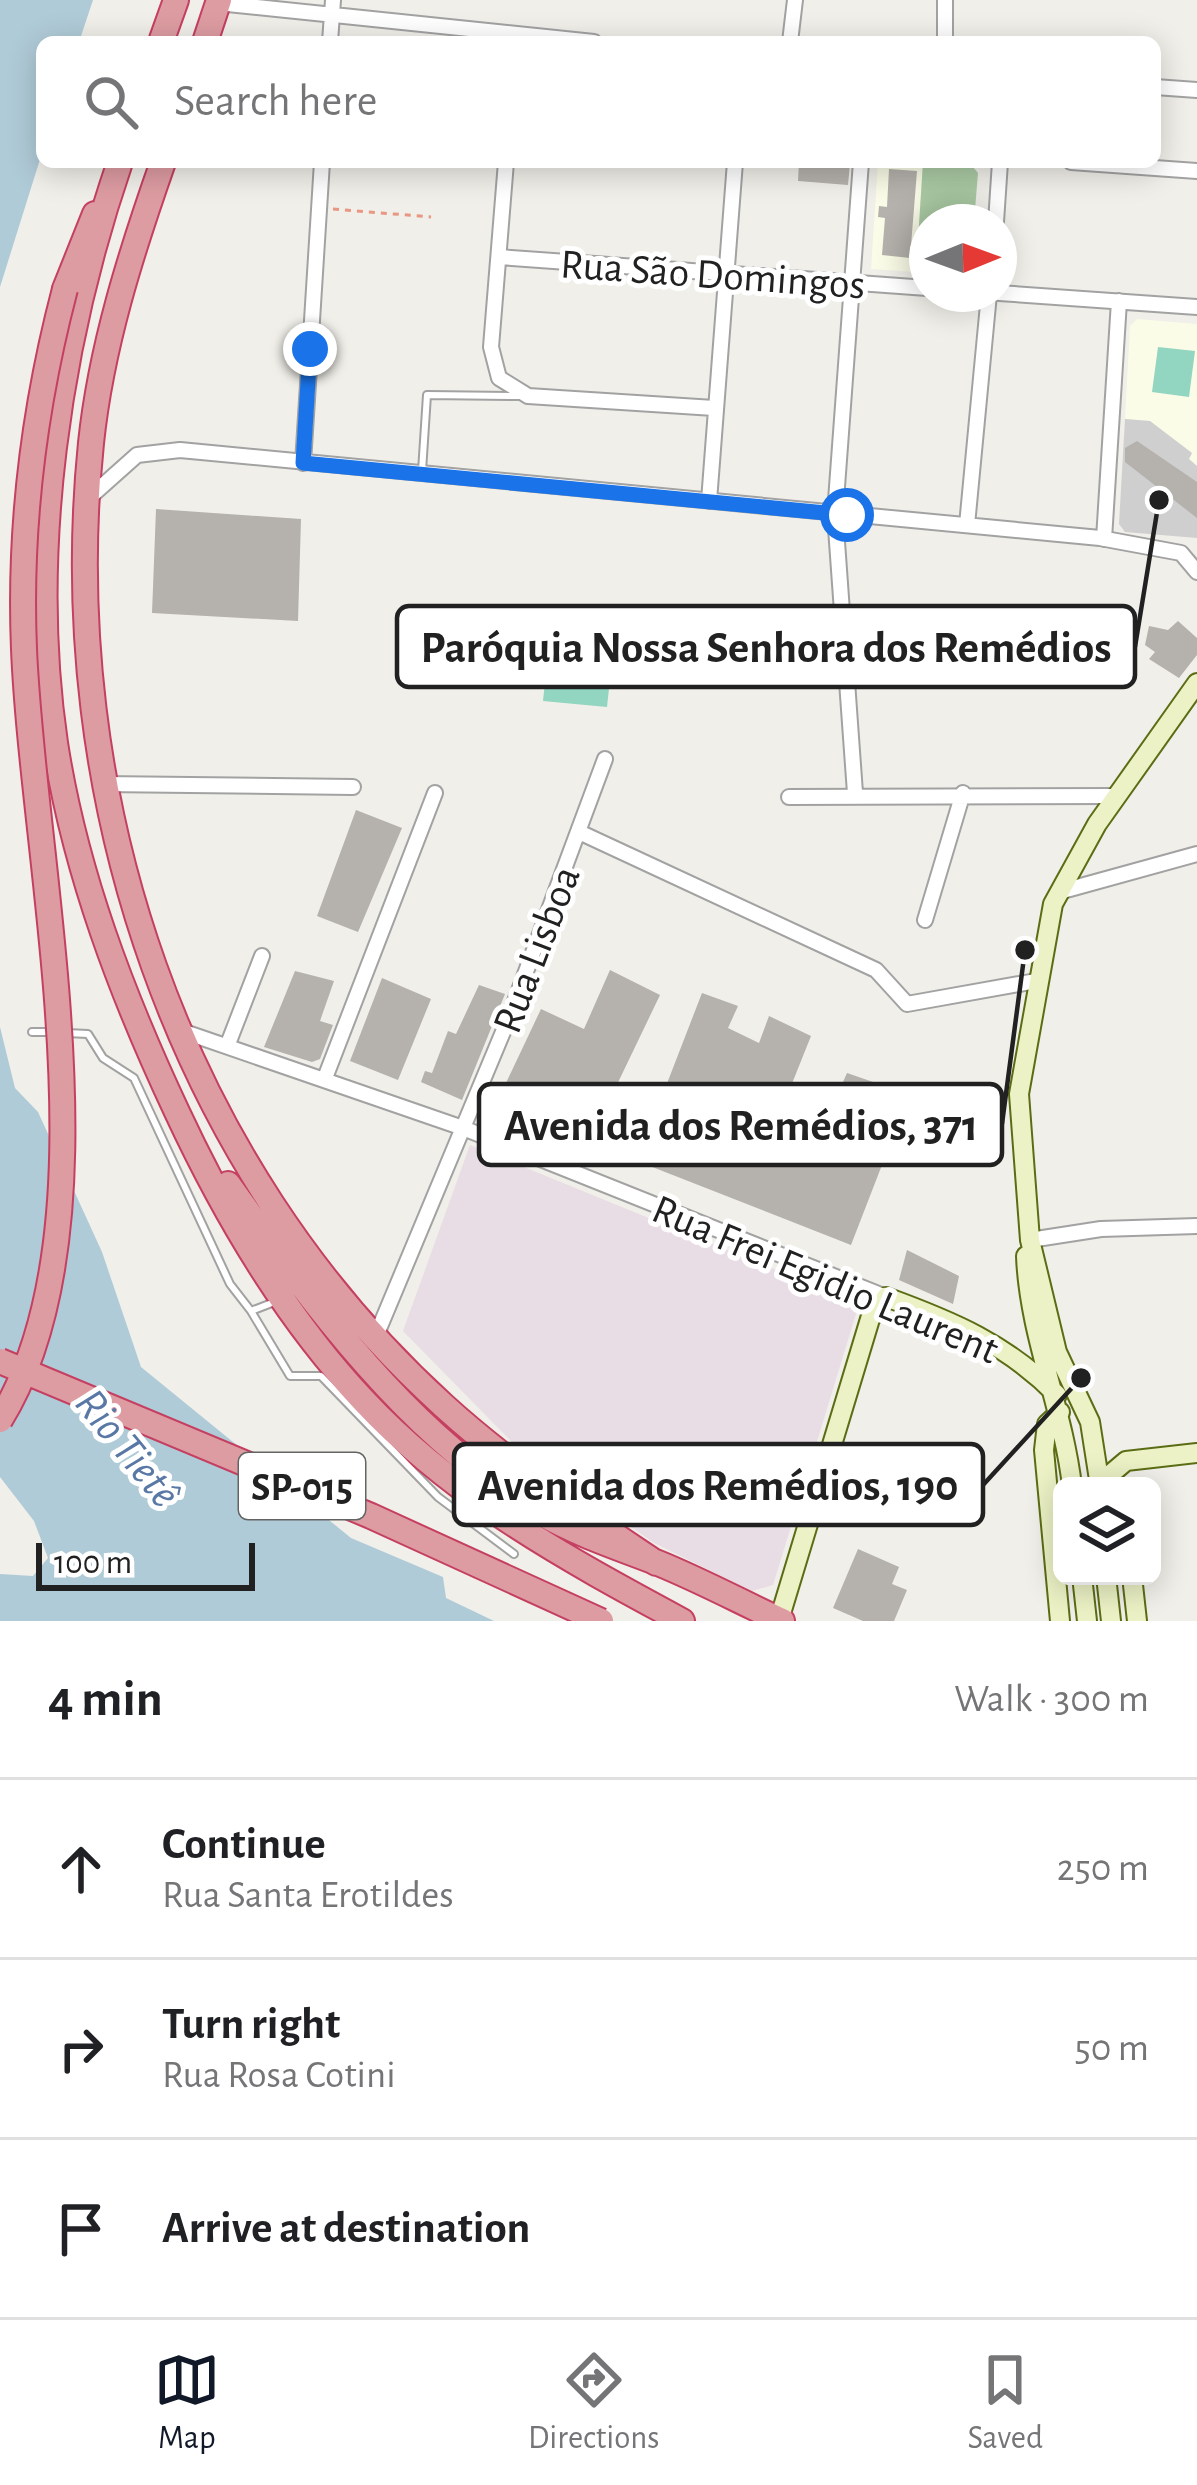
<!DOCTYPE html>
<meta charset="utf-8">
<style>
:root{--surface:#fff;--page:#f6f6f6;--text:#202124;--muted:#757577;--line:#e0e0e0;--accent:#111827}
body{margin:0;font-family:"Alegreya Sans",sans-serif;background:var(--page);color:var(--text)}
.controls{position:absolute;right:36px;bottom:36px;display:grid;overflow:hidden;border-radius:18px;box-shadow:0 6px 30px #0003}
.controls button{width:108px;height:108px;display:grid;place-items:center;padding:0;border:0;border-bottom:3px solid var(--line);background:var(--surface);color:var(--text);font:60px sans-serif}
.compass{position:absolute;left:909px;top:204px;width:108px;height:108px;border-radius:50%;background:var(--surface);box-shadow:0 6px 30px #0003;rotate:89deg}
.scale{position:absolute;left:36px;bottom:30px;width:219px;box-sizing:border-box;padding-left:12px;border:6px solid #212121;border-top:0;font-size:33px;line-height:42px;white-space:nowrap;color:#212121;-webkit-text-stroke:9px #fff;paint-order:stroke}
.stop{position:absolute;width:36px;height:36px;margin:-27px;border:9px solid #1a73e8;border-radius:50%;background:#fff}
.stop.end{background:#1a73e8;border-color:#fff;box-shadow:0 3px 12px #0008}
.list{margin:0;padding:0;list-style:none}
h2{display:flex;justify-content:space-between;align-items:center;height:156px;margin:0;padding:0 48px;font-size:51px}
h2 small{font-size:39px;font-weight:400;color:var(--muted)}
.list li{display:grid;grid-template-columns:78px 1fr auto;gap:36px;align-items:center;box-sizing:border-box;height:180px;padding:0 48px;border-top:3px solid var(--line)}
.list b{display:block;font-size:45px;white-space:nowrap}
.list p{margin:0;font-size:39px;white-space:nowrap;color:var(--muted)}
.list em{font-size:39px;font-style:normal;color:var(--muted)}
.icon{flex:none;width:66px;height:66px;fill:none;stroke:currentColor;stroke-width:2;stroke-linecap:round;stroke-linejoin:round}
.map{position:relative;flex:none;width:1197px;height:1621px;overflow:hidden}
.search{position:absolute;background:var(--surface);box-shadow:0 6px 30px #0003;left:36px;right:36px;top:36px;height:132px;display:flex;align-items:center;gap:30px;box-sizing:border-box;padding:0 42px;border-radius:18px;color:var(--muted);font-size:45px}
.sheet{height:696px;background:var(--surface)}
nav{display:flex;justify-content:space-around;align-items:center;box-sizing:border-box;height:168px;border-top:3px solid var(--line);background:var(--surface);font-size:33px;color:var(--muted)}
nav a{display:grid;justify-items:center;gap:6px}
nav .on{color:var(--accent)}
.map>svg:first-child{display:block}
.industrial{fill:#e8dce5}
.education{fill:#fafce7}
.religious{fill:#cfcfcf}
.forest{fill:#abcaa4}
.pitch{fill:#92d5c1}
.water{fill:#b0cbd8}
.building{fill:#b5b1ac}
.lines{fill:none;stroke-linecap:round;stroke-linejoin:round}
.lane-casing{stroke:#a2a2a2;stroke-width:10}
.street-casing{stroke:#a2a2a2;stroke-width:18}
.secondary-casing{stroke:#5b6d14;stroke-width:22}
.highway-casing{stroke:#c53f61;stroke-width:28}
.path{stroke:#e99682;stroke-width:3;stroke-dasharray:6 6;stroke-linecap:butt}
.lane{stroke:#fff;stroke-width:6}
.street{stroke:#fff;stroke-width:14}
.secondary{stroke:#ecf2c5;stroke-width:18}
.highway{stroke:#dd9ca2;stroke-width:24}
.highway-bridge-casing{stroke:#c53f61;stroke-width:28;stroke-linecap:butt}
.highway-bridge{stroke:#dd9ca2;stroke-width:24}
.route{stroke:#1a73e8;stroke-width:15}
.labels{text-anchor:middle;stroke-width:10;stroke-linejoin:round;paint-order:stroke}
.shield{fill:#fff;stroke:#646464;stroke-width:3}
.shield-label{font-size:39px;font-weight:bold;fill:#212121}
.street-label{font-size:42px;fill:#212121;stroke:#fff}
.water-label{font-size:45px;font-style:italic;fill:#5978a6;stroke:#fff}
.leader{fill:none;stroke:#212121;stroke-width:4.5}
.callout-dot{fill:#212121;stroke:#fff;stroke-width:4.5}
.callout{fill:#fff;stroke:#212121;stroke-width:4.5}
.callout-label{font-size:45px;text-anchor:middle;font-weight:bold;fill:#212121}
</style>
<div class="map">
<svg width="1197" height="1621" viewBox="0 0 1197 1621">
<rect width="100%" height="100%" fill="#f0efe9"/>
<path class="industrial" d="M470 1145 859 1304 773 1585 752 1591 654 1543 512 1442 403 1331Z"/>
<path class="education" d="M878 162H923L916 272 871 269Z
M1137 319 1197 324V466L1188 459 1192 454 1150 421 1125 419 1130 326Z"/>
<path class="religious" d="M1125 419 1150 421 1192 453 1189 459 1197 466V538L1125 532 1119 524Z"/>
<path class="forest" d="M923 162 973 167 978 173 974 222H927V273L916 272Z"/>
<path class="pitch" d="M1158 347 1195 351 1189 397 1152 392Z
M547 663 611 670 607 707 543 701Z"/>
<path class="water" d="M0 0H93L79 42H42V153L0 287Z
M0 1027 15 1088 38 1112 102 1252 141 1367 351 1538 443 1577 446 1598 494 1621H0V1574L33 1576 48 1558 34 1521 0 1477Z"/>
<path class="building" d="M799 162 850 163 848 185 798 181Z
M889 169 917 171 910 258 882 255 885 218 878 217 879 206 887 207Z
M1137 441 1197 482V518L1125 462V448Z
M156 509 301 519 298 621 152 613Z
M1178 621 1197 638V655L1179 678 1149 659 1155 652 1145 645 1149 626 1168 630Z
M356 810 402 828 358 932 317 916Z
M610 970 660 995 588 1145 496 1104 541 1009 584 1029Z
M295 971 334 981 320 1021 333 1025 320 1059 312 1062 264 1047Z
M382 978 431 999 398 1080 350 1061Z
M479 985 505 994 462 1100 421 1082 425 1071 432 1073 448 1031 456 1034Z
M702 993 738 1006 728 1028 759 1043 769 1016 811 1036 789 1091 831 1109 847 1073 879 1084 887 1152 851 1245 637 1161Z
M907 1250 959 1276 953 1304 899 1280Z
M858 1549 899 1567 892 1584 907 1590 894 1621H863L833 1608Z"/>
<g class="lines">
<g class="lane-casing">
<path id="lane" d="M422 471 427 395 518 396
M32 1032H53
M66 1033 88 1034 103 1058 134 1078 230 1284 251 1311 277 1301
M251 1311 290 1376H321L438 1497 514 1554"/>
</g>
<g class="street-casing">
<path id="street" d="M945 0V42
M218 3 594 42
M330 42 333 0
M790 42 795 0
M1155 87 1197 90
M506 162 491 347 499 378 528 396 714 408
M1071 162 1197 171
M996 222 1000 162
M499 257 927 288
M999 293 1197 307
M303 463 322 162
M91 496 137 455 180 450 1100 538 1181 553 1197 572
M709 501 735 162
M967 525 989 294
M1104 539 1119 301
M102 784 353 787
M855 793 835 514 861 162
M789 797 1116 796
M579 832 876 970 907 1004 1036 981
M1059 892 1197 854
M925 920 963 793
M179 1030 463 1128 886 1297
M228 1044 262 956
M325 1078 435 793
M1030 1240 1101 1229 1197 1226
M376 1336 508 1020 605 759"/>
</g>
<g class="secondary-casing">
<path id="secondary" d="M1026 1256C1029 1335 1063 1408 1072 1486
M1100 1483 1126 1461 1197 1453
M1100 1486 1090 1422 1057 1352 1030 1240 1019 1094 1053 904 1097 824 1197 683
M1082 1576 1087 1621
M1106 1576 1111 1621
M1132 1576 1137 1621
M779 1620 870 1319 886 1297C952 1321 1007 1344 1057 1395
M1060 1621 1044 1450 1047 1424 1060 1412"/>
</g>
<g class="highway-casing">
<path id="highway" d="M161 42 176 0
M205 42 219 0
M120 162C58 343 27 553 55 743 75 872 122 995 177 1112 224 1213 286 1318 363 1400 453 1497 567 1559 682 1621
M163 162C131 253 101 347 91 443 55 797 178 1165 444 1406 510 1466 583 1514 656 1563
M65 289 95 214
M228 1184C314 1305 409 1437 541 1513 579 1535 617 1547 658 1563 700 1580 741 1602 782 1621"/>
</g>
<path class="path" d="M333 209 431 217"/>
<use href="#lane" class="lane"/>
<use href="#street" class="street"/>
<use href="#secondary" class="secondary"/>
<use href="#highway" class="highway"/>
<g class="highway-bridge-casing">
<path id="highway-bridge" d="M0 1361 371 1516 601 1621
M0 1420C119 1227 33 870 24 649 19 528 34 407 65 289"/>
</g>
<use href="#highway-bridge" class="highway-bridge"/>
</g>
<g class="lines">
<path class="route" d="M310 349 303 463 847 515"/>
</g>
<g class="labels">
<rect class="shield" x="239" y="1453" width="126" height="66" rx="9"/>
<g class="shield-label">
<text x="302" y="1500">SP-015</text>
</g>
<g class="street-label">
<text transform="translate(713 273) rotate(4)" y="15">Rua São Domingos</text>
<text transform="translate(535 949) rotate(-69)" y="15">Rua Lisboa</text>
<text transform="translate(826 1278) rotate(23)" y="15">Rua Frei Egidio Laurent</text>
</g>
<g class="water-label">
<text transform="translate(129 1447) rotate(51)" y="16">Rio Tietê</text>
</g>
</g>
<path class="leader" d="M1159 500L1135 647M1025 950L1002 1124M1081 1378L983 1485"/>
<g class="callout-dot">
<circle cx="1159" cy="500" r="12"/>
<circle cx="1025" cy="950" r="12"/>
<circle cx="1081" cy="1378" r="12"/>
</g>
<g class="callout">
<rect x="397" y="606" width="738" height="81" rx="12"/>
<rect x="479" y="1084" width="523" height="81" rx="12"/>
<rect x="454" y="1444" width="529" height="81" rx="12"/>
</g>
<g class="callout-label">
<text x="766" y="662">Paróquia Nossa Senhora dos Remédios</text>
<text x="741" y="1140">Avenida dos Remédios, 371</text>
<text x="718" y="1500">Avenida dos Remédios, 190</text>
</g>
</svg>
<div class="controls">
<button><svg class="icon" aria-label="layers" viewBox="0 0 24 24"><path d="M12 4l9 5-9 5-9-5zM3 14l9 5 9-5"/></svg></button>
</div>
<svg class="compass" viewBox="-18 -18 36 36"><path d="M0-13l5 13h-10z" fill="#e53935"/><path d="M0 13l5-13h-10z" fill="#757577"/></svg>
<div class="scale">100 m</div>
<div class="stop" style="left:847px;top:515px"></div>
<div class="stop end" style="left:310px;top:349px"></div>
<div class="search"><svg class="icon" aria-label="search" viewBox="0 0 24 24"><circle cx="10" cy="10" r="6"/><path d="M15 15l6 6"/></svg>Search here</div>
</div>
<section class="sheet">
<h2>4 min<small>Walk · 300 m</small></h2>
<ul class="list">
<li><svg class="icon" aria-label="ahead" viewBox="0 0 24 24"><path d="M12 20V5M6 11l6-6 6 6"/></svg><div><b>Continue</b><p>Rua Santa Erotildes</p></div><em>250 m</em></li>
<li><svg class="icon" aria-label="right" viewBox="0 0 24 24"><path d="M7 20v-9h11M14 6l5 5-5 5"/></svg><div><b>Turn right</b><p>Rua Rosa Cotini</p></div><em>50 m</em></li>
<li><svg class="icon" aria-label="arrive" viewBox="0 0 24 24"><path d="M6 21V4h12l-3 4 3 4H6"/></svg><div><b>Arrive at destination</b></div></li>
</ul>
</section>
<nav>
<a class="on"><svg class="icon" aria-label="map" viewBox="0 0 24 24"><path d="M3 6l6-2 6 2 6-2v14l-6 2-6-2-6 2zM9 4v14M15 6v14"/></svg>Map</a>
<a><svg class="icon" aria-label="directions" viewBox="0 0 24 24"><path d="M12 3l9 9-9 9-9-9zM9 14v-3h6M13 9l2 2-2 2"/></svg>Directions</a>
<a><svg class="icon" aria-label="saved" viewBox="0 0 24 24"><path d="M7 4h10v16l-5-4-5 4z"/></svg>Saved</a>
</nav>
